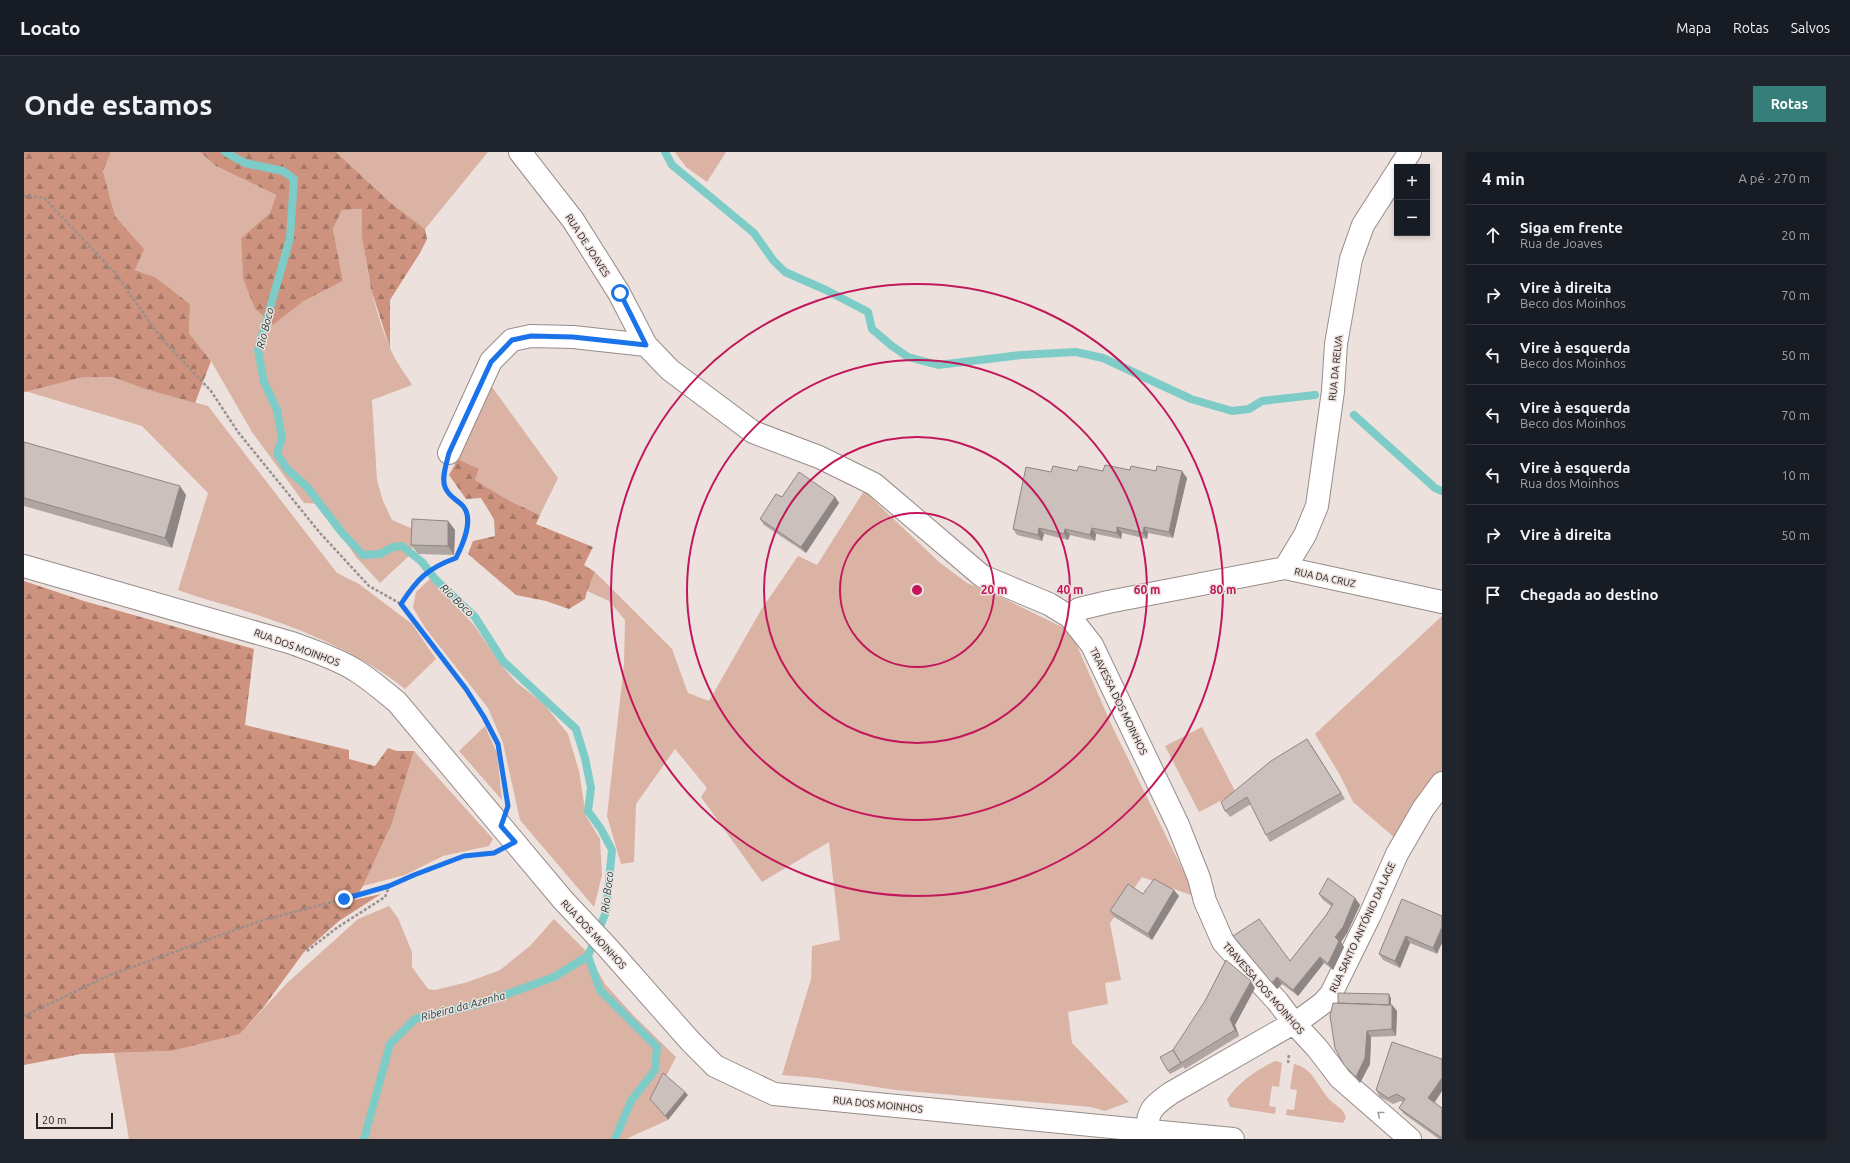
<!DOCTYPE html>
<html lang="pt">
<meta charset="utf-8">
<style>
:root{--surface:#171b24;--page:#20242c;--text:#f1f3f6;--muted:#9ea1a6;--line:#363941;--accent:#367e7a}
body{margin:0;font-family:Ubuntu,sans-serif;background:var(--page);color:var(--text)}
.controls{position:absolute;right:12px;top:12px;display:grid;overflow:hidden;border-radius:0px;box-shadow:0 2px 6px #0003}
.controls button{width:36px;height:36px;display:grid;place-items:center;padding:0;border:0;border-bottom:1px solid var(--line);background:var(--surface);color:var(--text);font:20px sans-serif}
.scale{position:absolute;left:12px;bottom:10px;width:77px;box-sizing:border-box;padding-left:4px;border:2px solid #272321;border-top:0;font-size:11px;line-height:14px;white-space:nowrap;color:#272321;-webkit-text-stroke:3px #ece1dd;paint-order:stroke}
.stop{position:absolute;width:12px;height:12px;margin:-9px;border:3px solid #1a73e8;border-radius:50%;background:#fff}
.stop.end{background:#1a73e8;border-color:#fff;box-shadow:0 1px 4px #0008}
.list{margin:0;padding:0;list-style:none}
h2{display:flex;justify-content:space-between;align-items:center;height:52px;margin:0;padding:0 16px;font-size:17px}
h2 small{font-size:13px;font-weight:400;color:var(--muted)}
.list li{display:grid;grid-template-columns:26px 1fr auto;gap:12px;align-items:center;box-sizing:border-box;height:60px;padding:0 16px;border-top:1px solid var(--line)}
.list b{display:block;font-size:15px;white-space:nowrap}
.list p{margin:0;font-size:13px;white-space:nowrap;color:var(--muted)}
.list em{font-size:13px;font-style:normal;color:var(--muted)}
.icon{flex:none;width:22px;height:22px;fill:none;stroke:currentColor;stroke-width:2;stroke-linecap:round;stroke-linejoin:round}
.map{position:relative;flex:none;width:1418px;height:987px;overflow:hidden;border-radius:0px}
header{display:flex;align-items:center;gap:24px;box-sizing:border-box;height:56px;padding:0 20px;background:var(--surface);border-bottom:1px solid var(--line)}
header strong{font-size:19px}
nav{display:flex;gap:22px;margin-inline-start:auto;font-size:14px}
.intro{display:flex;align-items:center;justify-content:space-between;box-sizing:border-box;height:96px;padding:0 24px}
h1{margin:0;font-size:28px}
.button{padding:10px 18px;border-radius:0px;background:var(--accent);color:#fff;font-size:14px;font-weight:700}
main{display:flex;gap:24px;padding:0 24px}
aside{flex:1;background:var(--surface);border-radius:0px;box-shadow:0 2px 6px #0003}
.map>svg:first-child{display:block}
.grass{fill:#dbb3a4}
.forest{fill:url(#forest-firs)}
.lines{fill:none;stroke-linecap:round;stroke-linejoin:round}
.stream{stroke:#7eccc7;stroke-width:8}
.minor-casing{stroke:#978c89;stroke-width:24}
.secondary-casing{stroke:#978c89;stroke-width:24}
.path{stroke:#98908d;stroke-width:2.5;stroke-dasharray:3 2;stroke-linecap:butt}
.minor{stroke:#fff;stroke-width:22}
.secondary{stroke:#fff;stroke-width:22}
.wall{fill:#afa5a2}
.shaded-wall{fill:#8e8684}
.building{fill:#cbc0bc;stroke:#8e8684}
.oneway{stroke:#9e9c9b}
.route{stroke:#1a73e8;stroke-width:5}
.ring{fill:none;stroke:#c2185b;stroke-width:2}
.labels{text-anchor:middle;stroke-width:3;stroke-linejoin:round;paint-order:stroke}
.street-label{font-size:10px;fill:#272321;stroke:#ece1dd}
.water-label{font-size:11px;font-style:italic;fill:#163c3a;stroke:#ece1dd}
.centre{fill:#c2185b;stroke:#ece1dd;stroke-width:2}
.ring-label{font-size:12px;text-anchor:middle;font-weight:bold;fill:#c2185b;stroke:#ece1dd;stroke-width:3;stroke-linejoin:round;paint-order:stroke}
</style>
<header>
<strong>Locato</strong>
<nav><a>Mapa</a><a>Rotas</a><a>Salvos</a></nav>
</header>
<div class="intro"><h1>Onde estamos</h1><a class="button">Rotas</a></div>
<main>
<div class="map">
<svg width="1418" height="987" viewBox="0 0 1418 987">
<defs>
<pattern id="forest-firs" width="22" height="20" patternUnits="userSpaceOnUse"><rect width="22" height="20" fill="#cd937e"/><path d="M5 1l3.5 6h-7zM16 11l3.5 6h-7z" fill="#a67867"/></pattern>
</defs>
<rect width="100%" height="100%" fill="#ece1dd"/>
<path class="grass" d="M87 0H176L192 14 252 43 246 61 217 86 219 127 231 157 249 173 280 149 319 129 309 77 318 58 339 57C337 103 348 152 366 196 371 209 381 221 388 233L348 248 353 328 359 349 368 368 389 377 388 401 356 431 332 405 296 352 280 351 228 280 187 209 165 181 166 152 131 125 111 118 119 96 91 64 79 19Z
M312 0H464L401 77 367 51Z
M651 0H702L683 30 662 15Z
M60 225H88L121 237 184 254 313 421 335 432 388 472 412 507 381 537C332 498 272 475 212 456 192 450 173 445 154 438L184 341 118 274 1 239Z
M468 235 534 326 516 363 486 349 451 328 455 317 434 307 450 266Z
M840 339 915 410 943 431 983 448 1040 476 1051 489 1088 574 1172 745 1118 725 1086 771 1097 828 1081 831 1084 852 1044 860 1048 891 1105 950 1081 959 1067 955 872 938 793 926 758 923 787 827 788 794 816 788 805 690 738 730 677 645 683 636 651 597 612 652 610 710 597 712 583 664 600 512 601 468 585 449 563 439 571 420 648 497 664 541 685 549 737 458 774 404 793 413Z
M406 427 450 473 479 515 492 530 520 552 544 582 555 619 562 664 576 687 578 723 570 755 496 668 479 591 464 556 402 477 389 456 392 440Z
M1418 464V619L1371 686 1329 650 1316 623 1291 582Z
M461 574 473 601 478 648 435 599Z
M1178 575 1212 641 1175 660 1141 594Z
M390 599 469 687 465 694 419 704 381 723 339 734 368 671Z
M365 754 374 766 388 800V815L404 837 411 838 444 830 476 818 506 794 530 767 562 799 581 832 610 864 652 905 629 950 644 968 602 987H105L90 901 148 899 216 882 262 832 334 767Z
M1251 909 1258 911 1255 935 1248 934 1245 954 1252 955 1251 962 1206 955 1203 947C1215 930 1232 918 1251 909Z
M1270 912C1290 916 1294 937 1308 950 1314 955 1320 957 1322 966L1319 971 1262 963 1263 957 1270 958 1273 938 1266 937Z"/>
<path class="forest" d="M0 0H87L79 19 91 64 120 97 111 118 131 125 166 152 165 181 187 209 171 251 121 237 88 225H60L0 240Z
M176 0H312L367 51 401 77 403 87 396 101 366 148V196L347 137 338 85V57L318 58 309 77 319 129 280 149 249 173 231 157 219 127 217 86 246 61 252 43 192 14Z
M434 307 455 317 451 328 486 349 516 363 512 372 569 395 560 413 571 420 563 439 561 447 545 457 522 449 492 443 444 402 449 389 471 384 470 367 457 346 442 347 425 323Z
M0 429 60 449 230 497 221 573 325 598V607L351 614 364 596 373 599H390L368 671 339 734 330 748 357 742 315 769 280 800 239 856 216 882 148 899 57 902 0 913Z"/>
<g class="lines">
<path class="stream" d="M201 0 221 11 259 19 270 27 266 86 234 198 240 230 253 258 258 286 253 302 263 317 283 335 319 382 339 403 356 402 369 395 378 394 398 410 411 427 451 465 479 509 552 577 561 606 567 636 564 659 577 677 588 698 582 760 564 804 576 838 633 895 631 918 607 949 591 987
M641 0 648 13 730 81 749 108 761 120 802 138 844 160 848 177 868 194 884 205 914 213 997 203 1052 200 1079 206 1167 247 1208 259 1225 257 1238 249 1291 243
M1330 263 1411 336 1418 339
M340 987 366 892 391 867 459 851 530 825 564 804"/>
<g class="minor-casing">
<path id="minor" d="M496 0 549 68 595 141 622 193 646 218 729 280 795 305 850 332 958 424 1025 452 1046 465 1068 493 1154 673 1175 726 1181 749 1199 790 1254 850 1269 870 1293 896 1316 926 1386 987
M1376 15 1386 0
M425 301 467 209 488 188 507 184 549 185 622 193
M1261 416 1281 383 1293 354 1309 239 1312 192 1327 107 1339 73 1373 20
M1046 465 1055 457 1084 450 1261 416 1418 450
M1123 977C1124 956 1131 953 1147 941L1280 865 1299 851 1307 842 1346 763 1373 702 1399 657 1418 631"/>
</g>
<g class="secondary-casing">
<path id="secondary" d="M0 414 268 491C289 499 312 506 331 518 346 527 359 539 373 550L539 748 584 796 667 890 691 914 750 942 1209 987"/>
</g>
<path class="path" d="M0 44 20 46 91 121 137 186 187 239 214 280 296 381 345 434 377 452 442 537 460 565 474 592 482 641
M377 452C393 427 404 416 432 406 439 392 451 367 439 353 428 341 420 343 421 323
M283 799 314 775 361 745 365 735
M0 864 86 823 236 769 365 735 390 723 440 704 467 701
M1264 911 1265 902"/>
<use href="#minor" class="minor"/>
<use href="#secondary" class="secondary"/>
</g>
<path class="wall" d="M0 290 162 343 148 396 0 354Z
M1106 318 1163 326 1149 386 1124 381 1123 387 1098 381 1097 387 1072 382 1071 389 1046 383 1044 388 1020 382 1018 389 993 383 989 377 1027 320Z
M758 345H811L815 351 782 401 740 373 736 367Z
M424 369 431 378 430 403 394 402 387 393Z
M1283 587 1321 647 1246 690 1242 683 1227 652 1206 665 1201 659Z
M1119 742 1155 744 1128 788 1090 765 1086 759Z
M1295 742 1331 746 1336 753 1323 781 1317 790 1320 795 1309 818 1300 811 1274 844 1258 832 1253 837 1213 790 1209 784 1266 809 1303 762 1307 754 1299 748Z
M1378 747 1413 802 1386 791 1376 816 1359 808 1355 802Z
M1231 836 1211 873 1215 884 1161 917 1158 913 1159 915 1146 922 1144 919 1149 898Z
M1367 846V853H1368L1373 859 1372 884 1347 885 1346 912 1336 931 1324 919 1320 913 1314 851Z
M1352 938 1418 939 1410 950 1418 956V987H1415L1380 962 1375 956 1380 950 1377 949 1369 952 1356 945Z"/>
<path class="shaded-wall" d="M1158 319 1163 326 1149 386 1145 380Z
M156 334 162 343 148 396 141 386Z
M811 345 815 351 782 401 777 395Z
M424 369 431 378 430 403 424 394Z
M1093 375 1098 381 1097 387 1093 381Z
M1120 375 1124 381 1123 387 1119 381Z
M1015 376 1020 382 1018 389 1014 383Z
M1068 376 1072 382 1071 389 1066 383Z
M1041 377 1046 383 1044 388 1040 382Z
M1283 587 1288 594 1321 647 1317 641Z
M1150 738 1155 744 1128 788 1124 782Z
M1331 746 1336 753 1323 781 1317 790 1320 795 1309 818 1304 812 1311 785Z
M1418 775V791L1413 802 1409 796Z
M1382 784 1386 791 1376 816 1371 809Z
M1296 805 1300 811 1274 844 1269 838Z
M1253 825 1258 832 1253 837 1248 831Z
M1227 829 1231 836 1211 873 1215 884 1211 878 1206 867Z
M1365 842 1367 846V859L1364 856Z
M1368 853 1373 859 1372 884 1368 877Z
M1343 879 1347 885 1346 912 1336 931 1332 925Z
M1418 926V939L1409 953 1404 946Z
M661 940 664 943 644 968 641 964Z"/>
<path class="building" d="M0 290 156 334 141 386 0 346Z
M1081 313 1106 318 1107 314 1132 319 1133 314 1158 319 1145 380 1120 375 1119 381 1093 375V381L1068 376 1066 383 1041 377 1040 382 1015 376 1014 383 989 377 1002 315 1027 320 1029 314 1053 319 1055 314 1079 319Z
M775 320 811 345 777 395 736 367 752 342 758 345Z
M388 367 424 369V394L387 393Z
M1283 587 1317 641 1242 683 1223 645 1201 659 1197 650 1247 609Z
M1304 726 1331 746 1319 775 1311 785 1315 789 1304 812 1296 805 1269 838 1253 825 1248 831 1209 784 1235 767 1266 809 1303 762 1309 752 1295 742Z
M1130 727 1150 738 1124 782 1086 759 1104 732 1119 742Z
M1378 747 1418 764V775L1409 796 1382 784 1371 809 1355 802Z
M1202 808 1227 829 1206 867 1211 878 1157 911 1149 898 1181 849Z
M1314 841 1365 842V853L1314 851Z
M1309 851 1368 853V877L1343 879 1341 906 1332 925 1320 913 1311 896 1306 864Z
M1368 890 1418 907V926L1404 946 1418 956V986L1375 956 1381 947 1373 942 1364 946 1352 938Z
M1149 898 1157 911 1144 919 1136 905Z
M639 921 661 940 641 964 626 947Z"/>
<defs><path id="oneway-chevron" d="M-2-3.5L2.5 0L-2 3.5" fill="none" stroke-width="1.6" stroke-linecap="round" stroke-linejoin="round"/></defs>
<use class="oneway" href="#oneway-chevron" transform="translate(1356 962) rotate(-141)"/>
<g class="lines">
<path class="route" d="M320 747 365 734 390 723 440 704 470 701 491 690 477 674 484 654 474 592 460 565 442 537 377 452C393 427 404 416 432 406 439 392 451 366 438 353 432 347 424 344 421 335 417 326 423 310 425 301L467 210 488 188 507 184 549 185 622 193 596 141"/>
</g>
<g class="ring">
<circle cx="893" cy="438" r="77"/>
<circle cx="893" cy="438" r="153"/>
<circle cx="893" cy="438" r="230"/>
<circle cx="893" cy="438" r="306"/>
</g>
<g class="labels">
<g class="street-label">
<text transform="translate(564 93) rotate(57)" y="4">RUA DE JOAVES</text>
<text transform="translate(1311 216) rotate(-84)" y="4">RUA DA RELVA</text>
<text transform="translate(1301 425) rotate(12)" y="4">RUA DA CRUZ</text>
<text transform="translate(273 495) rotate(20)" y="4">RUA DOS MOINHOS</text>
<text transform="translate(1095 549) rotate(64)" y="4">TRAVESSA DOS MOINHOS</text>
<text transform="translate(1338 775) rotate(-65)" y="4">RUA SANTO ANTÓNIO DA LAGE</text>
<text transform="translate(570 782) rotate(47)" y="4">RUA DOS MOINHOS</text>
<text transform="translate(1240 836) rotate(49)" y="4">TRAVESSA DOS MOINHOS</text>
<text transform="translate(854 952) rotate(6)" y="4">RUA DOS MOINHOS</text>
</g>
<g class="water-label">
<text transform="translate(241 176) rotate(-76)" y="4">Rio Boco</text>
<text transform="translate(433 448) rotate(44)" y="4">Rio Boco</text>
<text transform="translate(583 740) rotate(-83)" y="4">Rio Boco</text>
<text transform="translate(439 854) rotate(-15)" y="4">Ribeira da Azenha</text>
</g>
</g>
<circle cx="893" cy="438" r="6" class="centre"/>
<g class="ring-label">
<text x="970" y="442">20 m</text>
<text x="1046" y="442">40 m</text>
<text x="1123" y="442">60 m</text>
<text x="1199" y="442">80 m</text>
</g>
</svg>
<div class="controls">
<button>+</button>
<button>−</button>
</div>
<div class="scale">20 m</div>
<div class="stop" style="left:596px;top:141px"></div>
<div class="stop end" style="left:320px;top:747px"></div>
</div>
<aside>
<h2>4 min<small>A pé · 270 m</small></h2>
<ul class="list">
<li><svg class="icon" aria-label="ahead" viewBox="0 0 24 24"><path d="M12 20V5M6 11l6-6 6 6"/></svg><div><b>Siga em frente</b><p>Rua de Joaves</p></div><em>20 m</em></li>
<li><svg class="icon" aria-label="right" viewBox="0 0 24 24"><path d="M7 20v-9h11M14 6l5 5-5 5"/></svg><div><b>Vire à direita</b><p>Beco dos Moinhos</p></div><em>70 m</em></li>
<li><svg class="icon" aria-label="left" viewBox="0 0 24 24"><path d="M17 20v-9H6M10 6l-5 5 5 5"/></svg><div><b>Vire à esquerda</b><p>Beco dos Moinhos</p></div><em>50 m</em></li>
<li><svg class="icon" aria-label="left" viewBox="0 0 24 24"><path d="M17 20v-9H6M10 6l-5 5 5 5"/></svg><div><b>Vire à esquerda</b><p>Beco dos Moinhos</p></div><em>70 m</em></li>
<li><svg class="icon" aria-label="left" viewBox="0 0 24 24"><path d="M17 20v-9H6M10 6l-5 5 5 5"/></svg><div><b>Vire à esquerda</b><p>Rua dos Moinhos</p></div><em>10 m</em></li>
<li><svg class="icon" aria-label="right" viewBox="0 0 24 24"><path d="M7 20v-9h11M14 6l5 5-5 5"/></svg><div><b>Vire à direita</b></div><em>50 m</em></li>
<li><svg class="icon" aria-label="arrive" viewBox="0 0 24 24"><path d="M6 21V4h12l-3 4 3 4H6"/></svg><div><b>Chegada ao destino</b></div></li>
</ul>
</aside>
</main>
